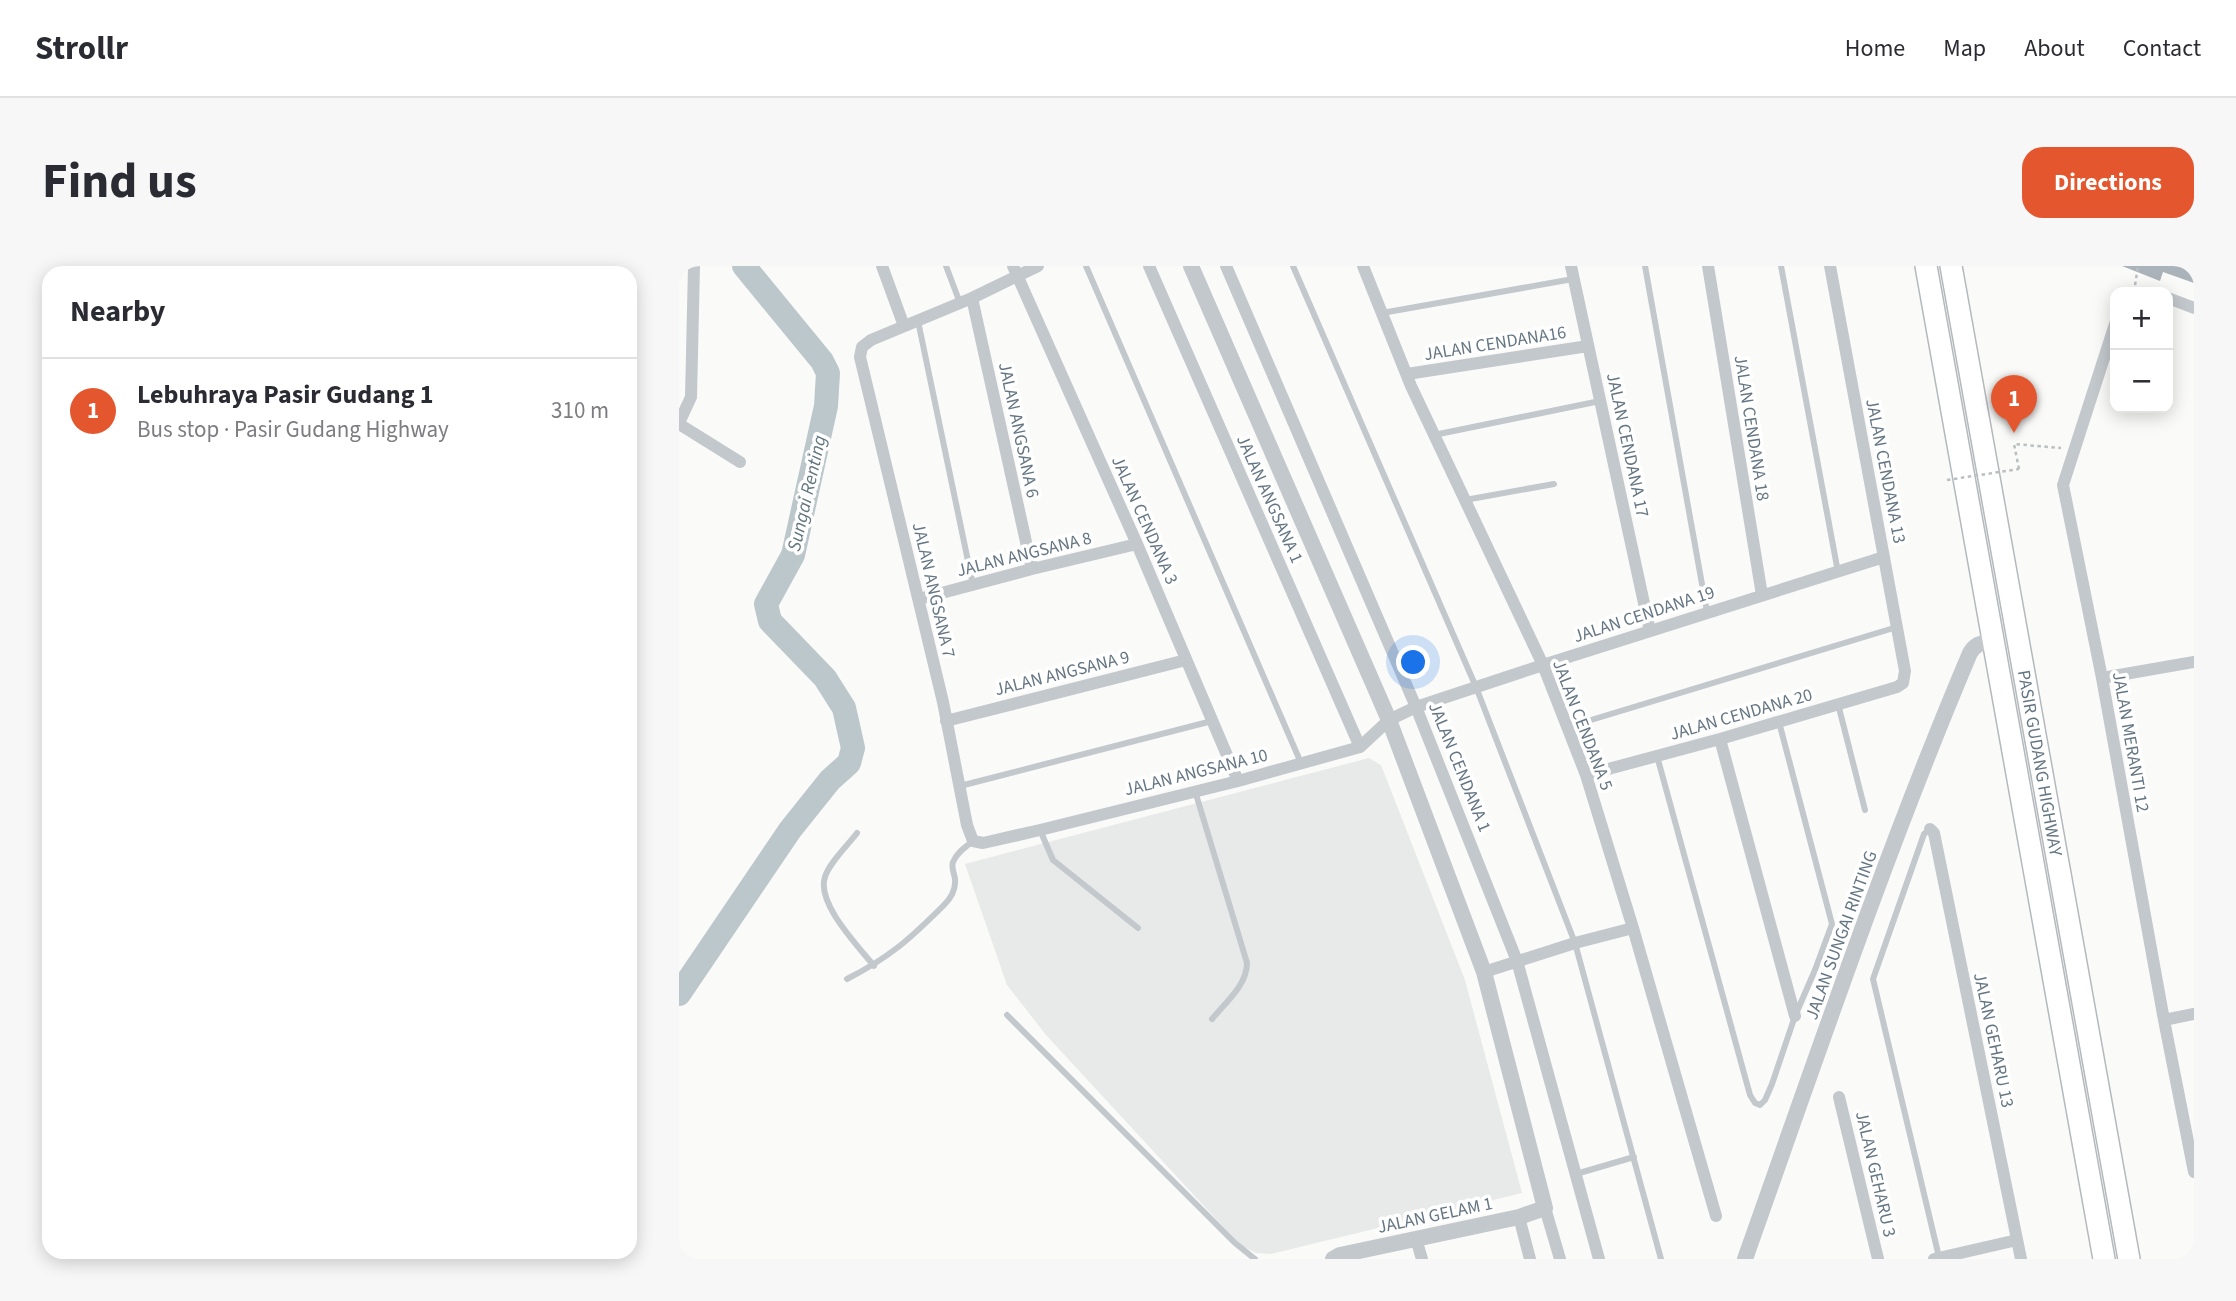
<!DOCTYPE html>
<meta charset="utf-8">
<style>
:root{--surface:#fff;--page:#f7f7f7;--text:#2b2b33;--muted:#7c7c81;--line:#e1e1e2;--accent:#e4572e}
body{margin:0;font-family:"Source Sans 3",sans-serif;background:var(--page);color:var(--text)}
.controls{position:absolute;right:21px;top:21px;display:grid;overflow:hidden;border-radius:14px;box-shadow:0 4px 18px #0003}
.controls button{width:63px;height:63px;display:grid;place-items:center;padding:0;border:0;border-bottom:2px solid var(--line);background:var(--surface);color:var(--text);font:35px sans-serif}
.you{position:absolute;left:735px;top:397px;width:24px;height:24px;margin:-18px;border:5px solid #fff;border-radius:50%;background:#1a73e8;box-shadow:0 0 0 10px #1a73e833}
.badge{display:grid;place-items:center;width:46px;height:46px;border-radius:50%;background:var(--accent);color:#fff;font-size:23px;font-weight:700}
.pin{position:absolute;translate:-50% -58px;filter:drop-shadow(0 2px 4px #0008)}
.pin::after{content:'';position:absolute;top:37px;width:24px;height:21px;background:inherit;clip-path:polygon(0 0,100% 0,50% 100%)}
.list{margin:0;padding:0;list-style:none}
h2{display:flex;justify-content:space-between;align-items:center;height:91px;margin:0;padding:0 28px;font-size:30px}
h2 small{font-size:23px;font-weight:400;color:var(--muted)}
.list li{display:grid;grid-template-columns:46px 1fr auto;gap:21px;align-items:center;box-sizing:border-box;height:105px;padding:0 28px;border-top:2px solid var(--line)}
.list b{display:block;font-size:26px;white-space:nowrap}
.list p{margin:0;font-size:23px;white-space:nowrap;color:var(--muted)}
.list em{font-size:23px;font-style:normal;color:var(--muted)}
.map{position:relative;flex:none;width:1515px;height:993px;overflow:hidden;border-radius:21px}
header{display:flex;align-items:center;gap:42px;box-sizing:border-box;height:98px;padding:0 35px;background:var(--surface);border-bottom:2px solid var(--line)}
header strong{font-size:33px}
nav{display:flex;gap:38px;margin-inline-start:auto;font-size:24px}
.intro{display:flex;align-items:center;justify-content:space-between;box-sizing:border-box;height:168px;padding:0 42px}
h1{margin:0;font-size:49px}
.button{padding:18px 32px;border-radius:21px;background:var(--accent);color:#fff;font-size:24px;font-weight:700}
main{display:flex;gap:42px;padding:0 42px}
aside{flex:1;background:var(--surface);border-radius:21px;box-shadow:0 4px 18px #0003}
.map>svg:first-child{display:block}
.built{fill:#e8e9e9}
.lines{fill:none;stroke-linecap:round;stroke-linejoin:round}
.river{stroke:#bbc7cb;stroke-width:24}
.building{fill:#aab3b9}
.trunk-casing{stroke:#b4b9bd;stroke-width:24}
.path{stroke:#bbbfc2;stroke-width:2.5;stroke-dasharray:3.5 3.5;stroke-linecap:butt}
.service{stroke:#c3c8cc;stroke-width:6}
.minor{stroke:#c3c8cc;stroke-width:12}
.tertiary{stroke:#c3c8cc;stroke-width:16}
.trunk{stroke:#fff;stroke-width:21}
.path-bridge{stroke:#bbbfc2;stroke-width:2.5;stroke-dasharray:3.5 3.5;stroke-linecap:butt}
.labels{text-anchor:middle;stroke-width:7;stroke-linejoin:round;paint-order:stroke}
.street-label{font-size:18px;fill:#657683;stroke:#fff}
.water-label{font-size:19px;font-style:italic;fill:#60757c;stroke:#fff}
</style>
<header>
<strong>Strollr</strong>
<nav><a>Home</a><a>Map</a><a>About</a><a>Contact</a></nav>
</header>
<div class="intro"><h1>Find us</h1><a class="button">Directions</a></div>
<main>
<aside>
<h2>Nearby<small></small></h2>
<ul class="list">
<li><span class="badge">1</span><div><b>Lebuhraya Pasir Gudang 1</b><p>Bus stop · Pasir Gudang Highway</p></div><em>310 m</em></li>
</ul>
</aside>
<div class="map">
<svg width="1515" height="993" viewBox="0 0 1515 993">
<rect width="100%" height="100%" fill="#fafaf8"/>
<path class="built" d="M690 492 702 499 786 714 843 927 592 988 577 987 561 979 367 769 328 719 286 598Z"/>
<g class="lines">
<path class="river" d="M0 728 111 564 151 514 170 497 174 482 165 442 146 412 91 355 87 338 114 289 147 140 149 107 143 95 65 0"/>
</g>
<path class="building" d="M1443 0H1515V17L1484 6 1481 15Z"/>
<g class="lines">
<g class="trunk-casing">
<path id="trunk" d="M1247 0 1425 993
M1272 0 1450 993"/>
</g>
<path class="path" d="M1455 26 1459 0
M1340 203 1335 178 1382 182"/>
<path class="service" d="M267 0 281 37
M407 0 622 497
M614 0 797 421 896 677 982 993
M966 0 1028 346
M1102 0 1159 306
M703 47 894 13
M239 55 294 319
M755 169 921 135
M786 234 875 218
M1159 438 1186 544
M889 461 1218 361
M978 490 1071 829 1076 837 1081 839 1086 834 1093 818 1116 750 1136 704 1153 658 1100 456
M281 520 533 455
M516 525 568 697C568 719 547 736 533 753
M1251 563 1245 568 1194 713 1260 991
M361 564 374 594 459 662
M178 567C169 579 150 597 146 611 137 637 179 680 195 700
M168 713C211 691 231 673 265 639 272 632 277 623 276 613 275 606 272 602 274 596 278 586 287 581 294 575
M328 749 556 977 576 993
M897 908 955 891"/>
<path class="minor" d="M203 0 225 60
M334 0 458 278 559 515
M359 0 293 32 192 74 183 81 181 91 264 436 288 559 294 575 304 577 361 564 559 515 681 481 710 454 737 441 864 399 1205 291
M470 0 681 481
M547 0 737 441 838 695 920 993
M684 0 732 120 864 399 907 509 954 662 1037 950
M892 0 971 365
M1029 0 1083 329
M293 32 353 303
M1489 32 1515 42
M1436 58 1384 219 1423 412 1485 754 1515 906
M728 108 909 80
M0 157 12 131 15 0
M0 158 61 196
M240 333 353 303 458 278
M1423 412 1515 396
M267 455 507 394
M1041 473 1116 750
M907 509 1041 473 1218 421 1224 417 1226 405 1151 0
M1251 563 1255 567 1342 993
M805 706 896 677 954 662
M1485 754 1515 748
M1160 831 1199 993
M866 942 881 993
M840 951 851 993
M737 973 743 993
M1255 993 1338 974"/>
<path class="tertiary" d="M512 0 710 454 805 706 866 942 840 951 661 989 654 993
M1066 993C1138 790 1207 585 1291 387 1297 377 1303 377 1314 375"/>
<use href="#trunk" class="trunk"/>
<path class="path-bridge" d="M1268 214 1340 203"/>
</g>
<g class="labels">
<g class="street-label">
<text transform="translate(816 77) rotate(-9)" y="6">JALAN CENDANA16</text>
<text transform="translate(1073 162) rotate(81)" y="6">JALAN CENDANA 18</text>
<text transform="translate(340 164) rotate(78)" y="6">JALAN ANGSANA 6</text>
<text transform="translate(949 179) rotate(78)" y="6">JALAN CENDANA 17</text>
<text transform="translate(1207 205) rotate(79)" y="6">JALAN CENDANA 13</text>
<text transform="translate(591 233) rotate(66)" y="6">JALAN ANGSANA 1</text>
<text transform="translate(466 254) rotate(66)" y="6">JALAN CENDANA 3</text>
<text transform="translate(345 288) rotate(-14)" y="6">JALAN ANGSANA 8</text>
<text transform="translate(255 324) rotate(77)" y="6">JALAN ANGSANA 7</text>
<text transform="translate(965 348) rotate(-18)" y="6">JALAN CENDANA 19</text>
<text transform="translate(383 407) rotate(-14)" y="6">JALAN ANGSANA 9</text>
<text transform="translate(1062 448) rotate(-16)" y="6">JALAN CENDANA 20</text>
<text transform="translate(904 459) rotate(69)" y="6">JALAN CENDANA 5</text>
<text transform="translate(1452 476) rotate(80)" y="6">JALAN MERANTI 12</text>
<text transform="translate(1361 497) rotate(80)" y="6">PASIR GUDANG HIGHWAY</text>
<text transform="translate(781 501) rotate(68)" y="6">JALAN CENDANA 1</text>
<text transform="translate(517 506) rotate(-14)" y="6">JALAN ANGSANA 10</text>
<text transform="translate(1162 669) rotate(-70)" y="6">JALAN SUNGAI RINTING</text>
<text transform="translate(1315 774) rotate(78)" y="6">JALAN GEHARU 13</text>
<text transform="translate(1197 908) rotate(77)" y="6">JALAN GEHARU 3</text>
<text transform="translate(756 949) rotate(-12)" y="6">JALAN GELAM 1</text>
</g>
<g class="water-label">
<text transform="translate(127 227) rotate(-77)" y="7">Sungai Renting</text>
</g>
</g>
</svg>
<div class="controls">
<button>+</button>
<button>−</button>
</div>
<div class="you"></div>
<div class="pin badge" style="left:1335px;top:167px">1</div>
</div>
</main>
